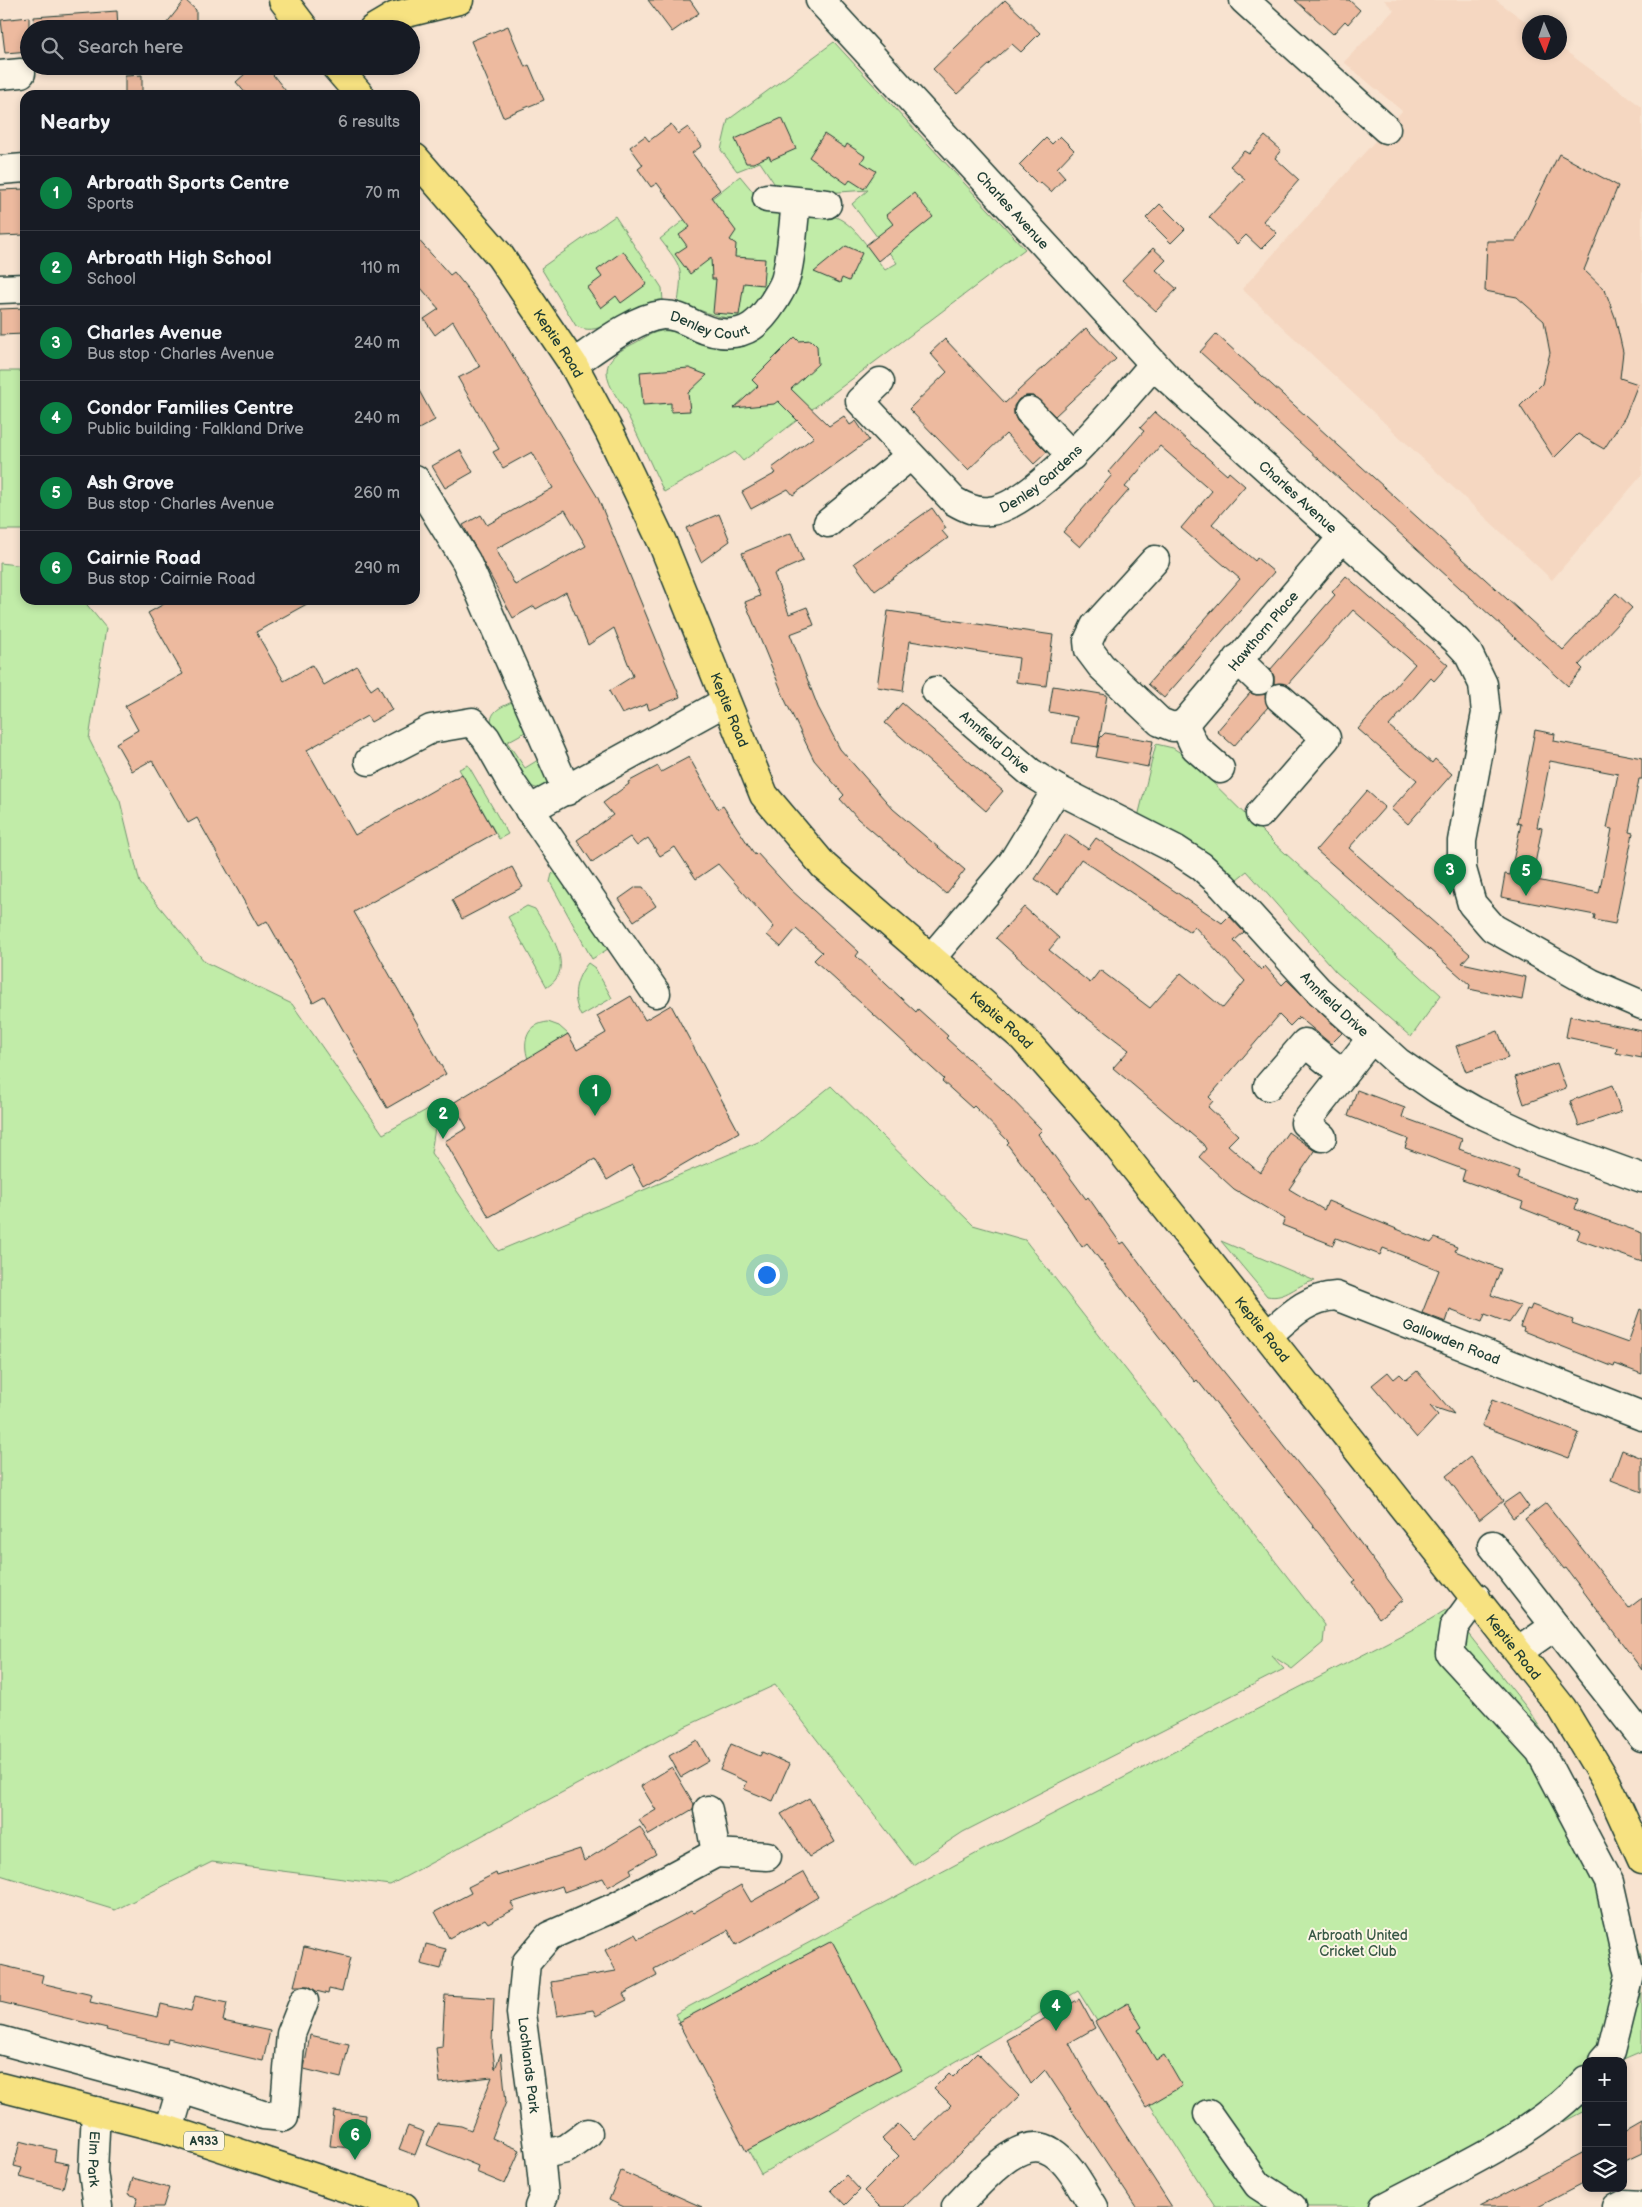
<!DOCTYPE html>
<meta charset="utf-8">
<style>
:root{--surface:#171b24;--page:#242831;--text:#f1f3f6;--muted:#9ea1a6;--line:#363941;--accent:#0b8043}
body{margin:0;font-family:"Balsamiq Sans",sans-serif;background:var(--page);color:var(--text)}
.controls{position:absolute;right:15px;bottom:15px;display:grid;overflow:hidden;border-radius:10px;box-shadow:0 2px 8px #0003}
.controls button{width:45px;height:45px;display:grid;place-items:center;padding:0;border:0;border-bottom:1px solid var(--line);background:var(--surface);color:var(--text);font:25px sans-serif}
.compass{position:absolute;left:1522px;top:15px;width:45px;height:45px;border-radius:50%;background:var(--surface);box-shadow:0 2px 8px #0003;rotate:178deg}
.you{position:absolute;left:766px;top:1274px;width:18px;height:18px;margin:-12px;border:4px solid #fff;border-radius:50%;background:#1a73e8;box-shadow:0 0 0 8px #1a73e833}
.badge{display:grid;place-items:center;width:32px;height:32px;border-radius:50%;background:var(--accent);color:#fff;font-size:16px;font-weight:700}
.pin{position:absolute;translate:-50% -41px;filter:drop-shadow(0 1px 2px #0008)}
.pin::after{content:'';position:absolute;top:26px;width:18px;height:15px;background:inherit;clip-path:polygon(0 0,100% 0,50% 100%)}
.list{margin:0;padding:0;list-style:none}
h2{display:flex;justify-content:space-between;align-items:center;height:65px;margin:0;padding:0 20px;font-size:21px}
h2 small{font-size:16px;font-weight:400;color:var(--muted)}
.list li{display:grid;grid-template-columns:32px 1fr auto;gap:15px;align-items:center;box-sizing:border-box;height:75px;padding:0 20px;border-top:1px solid var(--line)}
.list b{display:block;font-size:19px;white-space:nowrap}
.list p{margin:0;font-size:16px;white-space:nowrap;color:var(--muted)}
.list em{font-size:16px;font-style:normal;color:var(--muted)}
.icon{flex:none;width:28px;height:28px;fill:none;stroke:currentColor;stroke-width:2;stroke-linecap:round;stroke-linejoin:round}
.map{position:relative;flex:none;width:1642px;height:2207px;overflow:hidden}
.search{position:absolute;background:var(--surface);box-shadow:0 2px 8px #0003;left:20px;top:20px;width:400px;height:55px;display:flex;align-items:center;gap:12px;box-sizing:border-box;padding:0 18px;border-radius:28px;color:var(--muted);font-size:19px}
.panel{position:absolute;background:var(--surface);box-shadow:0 2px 8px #0003;left:20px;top:90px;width:400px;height:515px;border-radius:15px}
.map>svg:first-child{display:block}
.built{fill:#f5d7c1}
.green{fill:#c1eca8;stroke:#70946e}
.building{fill:#edba9f;stroke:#1f3d34;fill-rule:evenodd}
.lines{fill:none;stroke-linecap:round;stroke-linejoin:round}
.minor-casing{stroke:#1f3d34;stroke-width:31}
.major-casing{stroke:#1f3d34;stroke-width:31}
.minor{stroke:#fcf5e5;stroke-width:28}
.major{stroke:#f7e281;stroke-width:28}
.labels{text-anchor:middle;stroke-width:4;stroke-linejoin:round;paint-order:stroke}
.shield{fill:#fcf5e5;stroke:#617469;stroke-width:1}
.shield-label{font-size:12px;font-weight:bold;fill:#1f3d34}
.street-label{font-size:14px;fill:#1f3d34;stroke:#fcf5e5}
.park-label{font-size:14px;fill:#375745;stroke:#fcf5e5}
</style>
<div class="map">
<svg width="1642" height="2207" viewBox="0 0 1642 2207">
<rect width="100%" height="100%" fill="#f8e3d0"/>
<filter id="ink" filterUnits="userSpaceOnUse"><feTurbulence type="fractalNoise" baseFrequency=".02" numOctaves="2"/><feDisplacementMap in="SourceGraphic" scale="10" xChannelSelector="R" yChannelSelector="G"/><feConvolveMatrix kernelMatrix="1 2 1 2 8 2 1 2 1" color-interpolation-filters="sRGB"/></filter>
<g filter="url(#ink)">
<path class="built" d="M1384 0H1496L1529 24 1530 52H1560V47L1642 107V475L1552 580 1242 289 1402 111 1344 62 1394 10Z"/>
<path class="green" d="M834 42 1025 249 743 461 735 452 664 492C652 467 641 441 628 416 622 403 607 387 607 372 607 356 623 349 635 343 646 337 656 329 670 331 699 335 703 353 739 347L738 340 807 220C842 199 866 246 885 270L897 263 852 204 868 190 825 193 778 189 760 162 737 171 721 150 728 120Z
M740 176 759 199 779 213 783 219 775 287 737 325 736 318C714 319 699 308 678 303 683 266 682 268 660 239Z
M615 216 662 288 663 301C653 303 642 304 633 309 614 318 598 337 576 326L541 268Z
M0 371H25V530H0Z
M0 563 25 566V600H83L106 628 89 739 120 801 140 883 205 962 292 1004 383 1134 439 1103 431 1153 498 1251 763 1140 831 1086 973 1225 1025 1240 1325 1625 1323 1643 1292 1669 1271 1655 1284 1669 963 1832 913 1865 775 1685 680 1729 390 1885 212 1862 115 1910 0 1875Z
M514 701 527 731 507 742 525 768 538 760 550 789 542 790 527 785 491 725C490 710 502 707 514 701Z
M1156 744 1173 748 1187 757 1274 843 1441 995 1411 1037 1336 972 1247 871 1237 879 1210 858 1138 817Z
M468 765 508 834 499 839 459 769Z
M557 869 611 947 592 959 550 882 552 874Z
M527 906 535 909C547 929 578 968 547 987L508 917Z
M588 963 595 968 612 998 581 1016C571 997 575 979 588 963Z
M548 1022 559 1026 568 1034 528 1059C522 1041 527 1024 548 1022Z
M1221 1241 1315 1281C1295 1284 1287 1300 1267 1296Z
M1454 1605 1466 1631 1527 1708 1559 1756 1612 1864 1642 1955V2052L1621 2061H1586V2110L1403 2207H1215L1078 1991 761 2174 675 2014 983 1850 1421 1625Z"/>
<path class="building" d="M185 0 196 10V29H162Z
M648 0H690L699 13 672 32Z
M1005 0 1040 33 1021 52 1012 44 957 94 933 69Z
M1295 0H1349L1360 10 1348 24 1345 21 1333 34Z
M117 11 118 29H35L34 17Z
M29 17V51L5 53 1 20Z
M508 26 525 67 529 65 544 100 503 117 471 41Z
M240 66H266L289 95H247L236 82 246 73Z
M142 75V95H125V76Z
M782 118 796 149 771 160 769 156 753 163H746L735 139Z
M671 124 678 134 688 127 702 146 692 153 720 190 711 197 736 231 730 240 736 244 735 257 765 259 763 285 744 283 739 315 713 313 716 279H712L711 258 690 274 675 254 687 246 679 235 690 227 657 183 651 187 638 169 643 165 630 147 645 136 649 141Z
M824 134 845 148 847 144 865 156 861 162 876 171 864 189 850 180 847 184 809 157Z
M1060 136 1074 150 1057 168 1065 177 1051 192 1040 182 1038 184 1019 165 1046 138 1052 144Z
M1265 136 1281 150 1275 158 1299 180 1263 221 1277 233 1261 249 1246 235 1237 244 1209 217 1245 179 1230 166 1244 151 1249 154Z
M1559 154 1618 186 1584 270 1605 290 1615 317 1623 352 1620 378 1638 384 1625 417 1604 449 1578 434 1554 458 1520 406 1542 384 1550 353 1544 321 1517 297 1485 291 1487 241H1516Z
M25 189V235L0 236V190Z
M914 193 933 217 878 261 866 245 893 224 886 215Z
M1160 204 1185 229 1171 243 1146 218Z
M415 236 450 275 454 272 487 313 598 498 680 697 649 710 647 704 622 714 609 691 633 676 614 628 588 645 566 592 536 609 534 606 513 618 463 525 481 515 487 525 553 488 532 452 503 468 493 452 499 449 458 378 480 367 453 321 435 335 424 319 439 309 415 281ZM565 510 586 546 515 585 496 549Z
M846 246 862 253 849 281 842 278 840 283 814 272Z
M1153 248 1166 260 1156 270 1177 289 1156 311 1122 280Z
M623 251 647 284 621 303 616 296 601 308 587 288 602 277 597 270Z
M25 308V334L0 335V309Z
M1086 328 1116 359 1055 416 1033 396H1026L1019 399 1014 406V414L1017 421 1047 452 1034 464 1006 434 968 470 909 409 947 372 930 353 945 339 1005 403Z
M1216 334 1563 650 1616 593 1632 608 1579 665 1583 669 1568 686 1200 352Z
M795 337 799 341 811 340 817 346 818 364 791 389 829 426 844 416 850 425 856 421 869 440 793 495 788 489 751 509 742 492 776 473 772 468 814 437 778 401 774 404 734 408 758 386 752 380Z
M689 368 707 375 688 393 690 411 671 412V403L643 405 640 372Z
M415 383 435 420 415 431Z
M1155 412 1227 475 1229 472 1245 486 1212 524 1255 561 1257 558 1274 572 1164 698 1148 684 1240 579 1181 528 1212 491 1160 446 1125 487 1129 490 1080 547 1063 532 1112 475 1108 472 1144 431 1140 428Z
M460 450 473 472 445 488 432 466Z
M932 508 946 528 942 531 948 538 875 591 854 563Z
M719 514 730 541 701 562 686 528Z
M791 533 803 561 774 574 789 614 807 607 814 625 790 634 818 707 840 749 893 809 965 870 946 894 858 819 840 799 844 795 814 760 786 702 745 602 760 596 742 553Z
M1346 576 1448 665 1434 681 1431 678 1389 726 1432 763 1435 759 1452 774 1408 824 1391 809 1417 780 1358 729 1415 664 1353 610 1287 685 1274 684V676L1270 670 1335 595 1332 592Z
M171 600H314L256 632 284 681 312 665 324 685 357 666 371 690 378 685 392 710 371 722 367 716 307 750 355 835 462 774 495 833 354 912 446 1074 387 1108 324 996 313 1002 267 921 258 926 197 818 188 823 152 760 132 771 116 743 138 730 125 706 183 674 148 613Z
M888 611 1053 635 1046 686 1016 682 1019 658 910 641 903 691 877 687Z
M1053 686 1107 695 1098 747 1072 743 1077 717 1049 712Z
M1250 693 1256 695 1265 694 1268 707 1234 746 1217 731Z
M902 703 1003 791 986 811 885 723Z
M1535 730 1555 734 1554 741 1642 758V779H1639L1629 832 1633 833 1615 924 1594 920 1595 915 1501 897 1505 874 1510 875 1521 824 1517 823ZM1550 761 1618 774 1607 828 1612 829 1599 893 1532 879 1542 828 1537 827Z
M1105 733 1153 741 1148 767 1096 757 1100 738Z
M689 757 718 809 723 806 755 855 757 853 790 889 859 952 856 956 916 1012 918 1009 948 1036 946 1038 1003 1090 1042 1130 1038 1134 1086 1199 1088 1197 1121 1244 1124 1242 1190 1330 1332 1505 1403 1600 1379 1618 1353 1583 1356 1581 1317 1531 1197 1380 1195 1382 1157 1334 1087 1243 1082 1247 1061 1215 1007 1144 1009 1142 974 1106 972 1108 942 1081 944 1079 814 960 822 952 796 929 781 947 767 935 774 927 718 864 696 879 675 847 660 856 648 838 637 846 630 837 592 862 577 840 613 815 603 803 629 784 628 782 658 766 661 772Z
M1367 791 1385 807 1349 848 1470 954 1462 963 1526 977 1522 1000 1469 989 1470 985 1316 850Z
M1066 834 1088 849 1096 838 1222 923 1229 916 1244 932 1234 941 1261 970 1265 966 1282 985 1287 980 1342 1033 1331 1044 1299 1017 1290 1026 1279 1015 1209 1097 1213 1101 1208 1107 1238 1135 1228 1145 1260 1173 1288 1132 1315 1151 1289 1189 1324 1210 1328 1201 1431 1243 1435 1238 1457 1247 1455 1251 1501 1269 1491 1295 1521 1306 1509 1323 1485 1314 1482 1322 1450 1310 1446 1322 1422 1313 1439 1270 1383 1248 1380 1255 1336 1238 1333 1245 1282 1225 1285 1219 1234 1189 1199 1157 1206 1149 1203 1144 1113 1068 1129 1050 1079 1012 996 938 1024 907 1059 938 1049 950 1090 983 1100 970 1150 1008 1181 973 1223 1008 1245 981 1194 926 1190 932 1081 859 1058 894 1035 879Z
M512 867 523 887 462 919 452 900Z
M636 887H643L656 906 634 921 619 899Z
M631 996 645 1020 671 1005 739 1132 644 1187 632 1165 607 1180 595 1159 489 1217 445 1141 467 1128 453 1103 568 1034 577 1050 606 1033 597 1016Z
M1570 1016 1642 1031V1058L1616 1053 1617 1048 1566 1037Z
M1498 1031 1508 1058 1466 1072 1456 1046Z
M1557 1063 1566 1088 1524 1104 1515 1077Z
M1612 1085 1621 1112 1579 1126 1570 1101Z
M1357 1090 1405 1108 1402 1117 1462 1139 1459 1149 1519 1171 1517 1178 1578 1200 1575 1209 1642 1233V1262L1577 1239 1580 1231 1521 1208 1523 1202 1462 1180 1465 1170 1405 1148 1408 1139 1348 1116Z
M1532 1305 1573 1320 1572 1323 1628 1343 1640 1309 1642 1310V1374L1615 1364 1614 1367 1523 1331 1524 1328 1520 1327 1527 1309 1530 1310Z
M1417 1371 1454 1414 1430 1406 1438 1415 1417 1438 1372 1385 1388 1372 1394 1379 1400 1374 1406 1380Z
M1492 1400 1579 1433 1569 1458 1482 1426Z
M1622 1450 1642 1458V1492L1611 1480Z
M1470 1457 1503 1501 1479 1520 1446 1476Z
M1519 1493 1529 1507 1513 1518 1503 1504Z
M1546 1503 1629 1608 1642 1598V1670L1566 1568 1564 1569 1525 1519Z
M697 1740 709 1761 681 1777 669 1756Z
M731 1744 760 1756 762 1752 789 1764 773 1801 744 1789 747 1782 720 1770Z
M672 1767 694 1804 693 1809 649 1835 639 1820 656 1810 641 1786Z
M809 1798 835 1842 809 1857 781 1814Z
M640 1827 656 1854 630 1869 632 1873 608 1887 603 1878 564 1892 562 1886 511 1903 515 1909 488 1923 485 1919 449 1938 435 1912 471 1893 468 1887 496 1873 497 1876 580 1849 584 1861Z
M804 1872 818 1897 766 1928 736 1945 728 1930 654 1969 657 1976 623 1994 627 2000 596 2016 593 2010 557 2016 551 1982 616 1971 605 1950 635 1934 638 1939 691 1911 693 1913 741 1885 751 1902Z
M832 1941 901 2070 746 2151 678 2022Z
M426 1944 446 1949 441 1969 421 1964Z
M304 1947 350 1958 342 1992 329 1989 328 1994 316 1991 309 1986H294Z
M0 1965 43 1975 41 1983 92 1995 90 2002 158 2017 161 2004 191 2011 195 1996 227 2003 223 2021 270 2031 263 2061 168 2039 167 2044 106 2030 107 2028 0 2002Z
M445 1995 494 1998 492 2042 495 2069 501 2053 506 2102 492 2138 520 2150 505 2184 476 2172 478 2166 427 2145 437 2123 461 2126 471 2130 492 2077 440 2083 436 2048 442 2047Z
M1079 1999 1095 2028 1069 2043 1083 2069 1172 2207H1136L1045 2070 1031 2084 1007 2040Z
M1128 2003 1142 2027 1138 2030 1156 2060 1164 2055 1182 2086 1146 2107 1095 2022Z
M310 2035 349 2044 341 2078 304 2069Z
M977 2053 1019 2096 904 2207H880L864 2191 899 2156 882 2139 898 2124 914 2140 951 2105 934 2088 949 2073 953 2077Z
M334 2111 366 2115 364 2132 355 2131 353 2148 330 2146Z
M1642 2120V2153L1623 2162V2131Z
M408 2126 424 2132 415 2155 399 2149Z
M20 2141 56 2150 54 2161 69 2164 63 2188 19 2177 22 2168 14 2166Z
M1586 2151V2182L1538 2207H1479Z
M621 2171 702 2207H624L609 2200Z
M846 2175 860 2190 845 2205 831 2190Z
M133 2178 169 2188 163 2207H135L138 2197 128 2194Z"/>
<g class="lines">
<g class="minor-casing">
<g id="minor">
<path id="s1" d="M820 0 1166 377 1456 640 1468 653 1483 684 1486 713 1462 841V869L1472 904 1493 928 1591 983 1642 1005"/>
<path d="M1244 0 1386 129"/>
<path d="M0 75 21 73"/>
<path d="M0 170 25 168"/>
<path d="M767 198 827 204"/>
<path d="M0 289 25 288"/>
<path id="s2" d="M573 364C597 348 634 318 662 315 684 314 699 332 720 333 747 336 760 323 774 301 778 294 784 286 786 277 792 253 793 227 796 202"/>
<path id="s3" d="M880 382 860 401 954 501C966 508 977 513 990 511 1037 505 1122 401 1154 364"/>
<path d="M1029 411 1072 456"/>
<path d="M415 479 466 561 567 791"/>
<path d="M828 523 910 456"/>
<path d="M1155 560 1095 626 1088 641 1089 650 1101 666 1160 722 1173 727 1184 724"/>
<path d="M1237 659 1259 680"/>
<path id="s4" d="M936 691 1030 772 1057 789 1175 849 1201 866 1223 886 1318 990 1398 1062 1437 1089 1475 1111 1538 1140 1642 1178"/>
<path id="s5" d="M1184 724 1342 538"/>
<path d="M1184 724 1195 747 1220 769"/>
<path d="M369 761 431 729 472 722 486 738 512 784 656 993"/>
<path d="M529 810 725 702"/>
<path d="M1260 814 1326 738 1280 698"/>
<path d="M932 957 1012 863 1057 789"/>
<path d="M1268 1086 1305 1043 1343 1074"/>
<path d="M1322 1137 1305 1123 1371 1039"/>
<path id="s6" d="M1268 1335C1290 1316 1306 1298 1336 1296L1642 1416"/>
<path d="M1492 1545 1642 1737"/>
<path d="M1476 1597 1454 1627 1450 1653 1540 1751 1609 1882 1630 1975 1611 2052 1603 2061"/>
<path d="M1519 1651 1555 1626"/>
<path d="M708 1810 716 1853 767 1856"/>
<path d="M0 2040 181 2089 263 2115 284 2117 291 2034 304 2001"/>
<path id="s7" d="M96 2111 93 2171 98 2207"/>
<path d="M1208 2114 1258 2185 1292 2207"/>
<path d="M169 2130 181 2089"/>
<path d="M540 2155 566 2149 588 2133"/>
<path d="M539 2207 544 2195 540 2155 521 2013 526 1963 549 1936 615 1907 716 1853"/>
<path d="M956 2207C977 2187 1019 2130 1052 2152 1071 2164 1082 2189 1094 2207"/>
<path d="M1384 2207C1449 2172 1537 2135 1586 2080"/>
<path d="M1617 2207 1623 2204 1642 2205"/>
</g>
</g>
<g class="major-casing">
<g id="major">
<path d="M283 0 305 29"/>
<path d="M373 29 395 16 459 0"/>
<path d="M335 66 360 95"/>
<path id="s8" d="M415 158 500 256 573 364 610 433 662 542 764 795 824 866 1023 1038 1107 1133 1562 1708 1607 1783 1642 1860"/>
<path d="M0 2087 169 2130 404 2207"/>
</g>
</g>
<use href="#minor" class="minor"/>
<use href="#major" class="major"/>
</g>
</g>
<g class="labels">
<rect class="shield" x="184" y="2131.5" width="40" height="19" rx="4"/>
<g class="shield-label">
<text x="204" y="2145">A933</text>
</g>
<g class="street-label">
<text dy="5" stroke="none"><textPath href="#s1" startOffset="285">Charles Avenue</textPath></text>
<text dy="5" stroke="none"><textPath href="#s2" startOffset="152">Denley Court</textPath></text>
<text dy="5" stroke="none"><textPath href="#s8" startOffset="235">Keptie Road</textPath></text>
<text dy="5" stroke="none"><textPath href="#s3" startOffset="264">Denley Gardens</textPath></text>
<text dy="5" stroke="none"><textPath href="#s1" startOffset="690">Charles Avenue</textPath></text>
<text dy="5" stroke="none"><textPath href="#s5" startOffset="122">Hawthorn Place</textPath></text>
<text dy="5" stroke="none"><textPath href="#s8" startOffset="640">Keptie Road</textPath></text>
<text dy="5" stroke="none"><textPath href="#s4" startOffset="78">Annfield Drive</textPath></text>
<text dy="5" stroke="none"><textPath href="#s4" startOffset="512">Annfield Drive</textPath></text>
<text dy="5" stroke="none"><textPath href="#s8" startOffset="1060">Keptie Road</textPath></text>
<text dy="5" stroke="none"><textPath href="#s8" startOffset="1465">Keptie Road</textPath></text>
<text dy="5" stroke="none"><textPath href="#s6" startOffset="204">Gallowden Road</textPath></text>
<text dy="5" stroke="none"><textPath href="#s8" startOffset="1870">Keptie Road</textPath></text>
<text transform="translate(529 2065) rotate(83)" y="5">Lochlands Park</text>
<text dy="5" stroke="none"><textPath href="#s7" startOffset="48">Elm Park</textPath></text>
</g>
<g class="park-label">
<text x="1358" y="1940">Arbroath United<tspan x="1358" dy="16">Cricket Club</tspan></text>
</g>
</g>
</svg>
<div class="controls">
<button>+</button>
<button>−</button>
<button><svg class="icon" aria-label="layers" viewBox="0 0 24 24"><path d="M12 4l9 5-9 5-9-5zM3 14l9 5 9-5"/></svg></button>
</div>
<svg class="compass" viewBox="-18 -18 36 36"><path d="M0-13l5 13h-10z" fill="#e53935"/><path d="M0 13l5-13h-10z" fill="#9ea1a6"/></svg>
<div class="you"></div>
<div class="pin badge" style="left:595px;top:1116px">1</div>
<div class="pin badge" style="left:443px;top:1139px">2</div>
<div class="pin badge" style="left:1450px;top:895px">3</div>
<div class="pin badge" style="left:1056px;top:2031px">4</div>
<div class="pin badge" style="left:1526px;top:896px">5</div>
<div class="pin badge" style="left:355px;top:2160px">6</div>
<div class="search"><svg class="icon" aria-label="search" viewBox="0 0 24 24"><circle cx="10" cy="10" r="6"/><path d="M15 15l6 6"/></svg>Search here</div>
<section class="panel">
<h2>Nearby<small>6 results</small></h2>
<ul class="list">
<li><span class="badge">1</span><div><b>Arbroath Sports Centre</b><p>Sports</p></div><em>70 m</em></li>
<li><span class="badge">2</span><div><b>Arbroath High School</b><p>School</p></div><em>110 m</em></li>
<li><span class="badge">3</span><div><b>Charles Avenue</b><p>Bus stop · Charles Avenue</p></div><em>240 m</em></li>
<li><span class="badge">4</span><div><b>Condor Families Centre</b><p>Public building · Falkland Drive</p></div><em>240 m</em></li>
<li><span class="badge">5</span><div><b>Ash Grove</b><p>Bus stop · Charles Avenue</p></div><em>260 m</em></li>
<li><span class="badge">6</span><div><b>Cairnie Road</b><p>Bus stop · Cairnie Road</p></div><em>290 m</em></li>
</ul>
</section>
</div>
